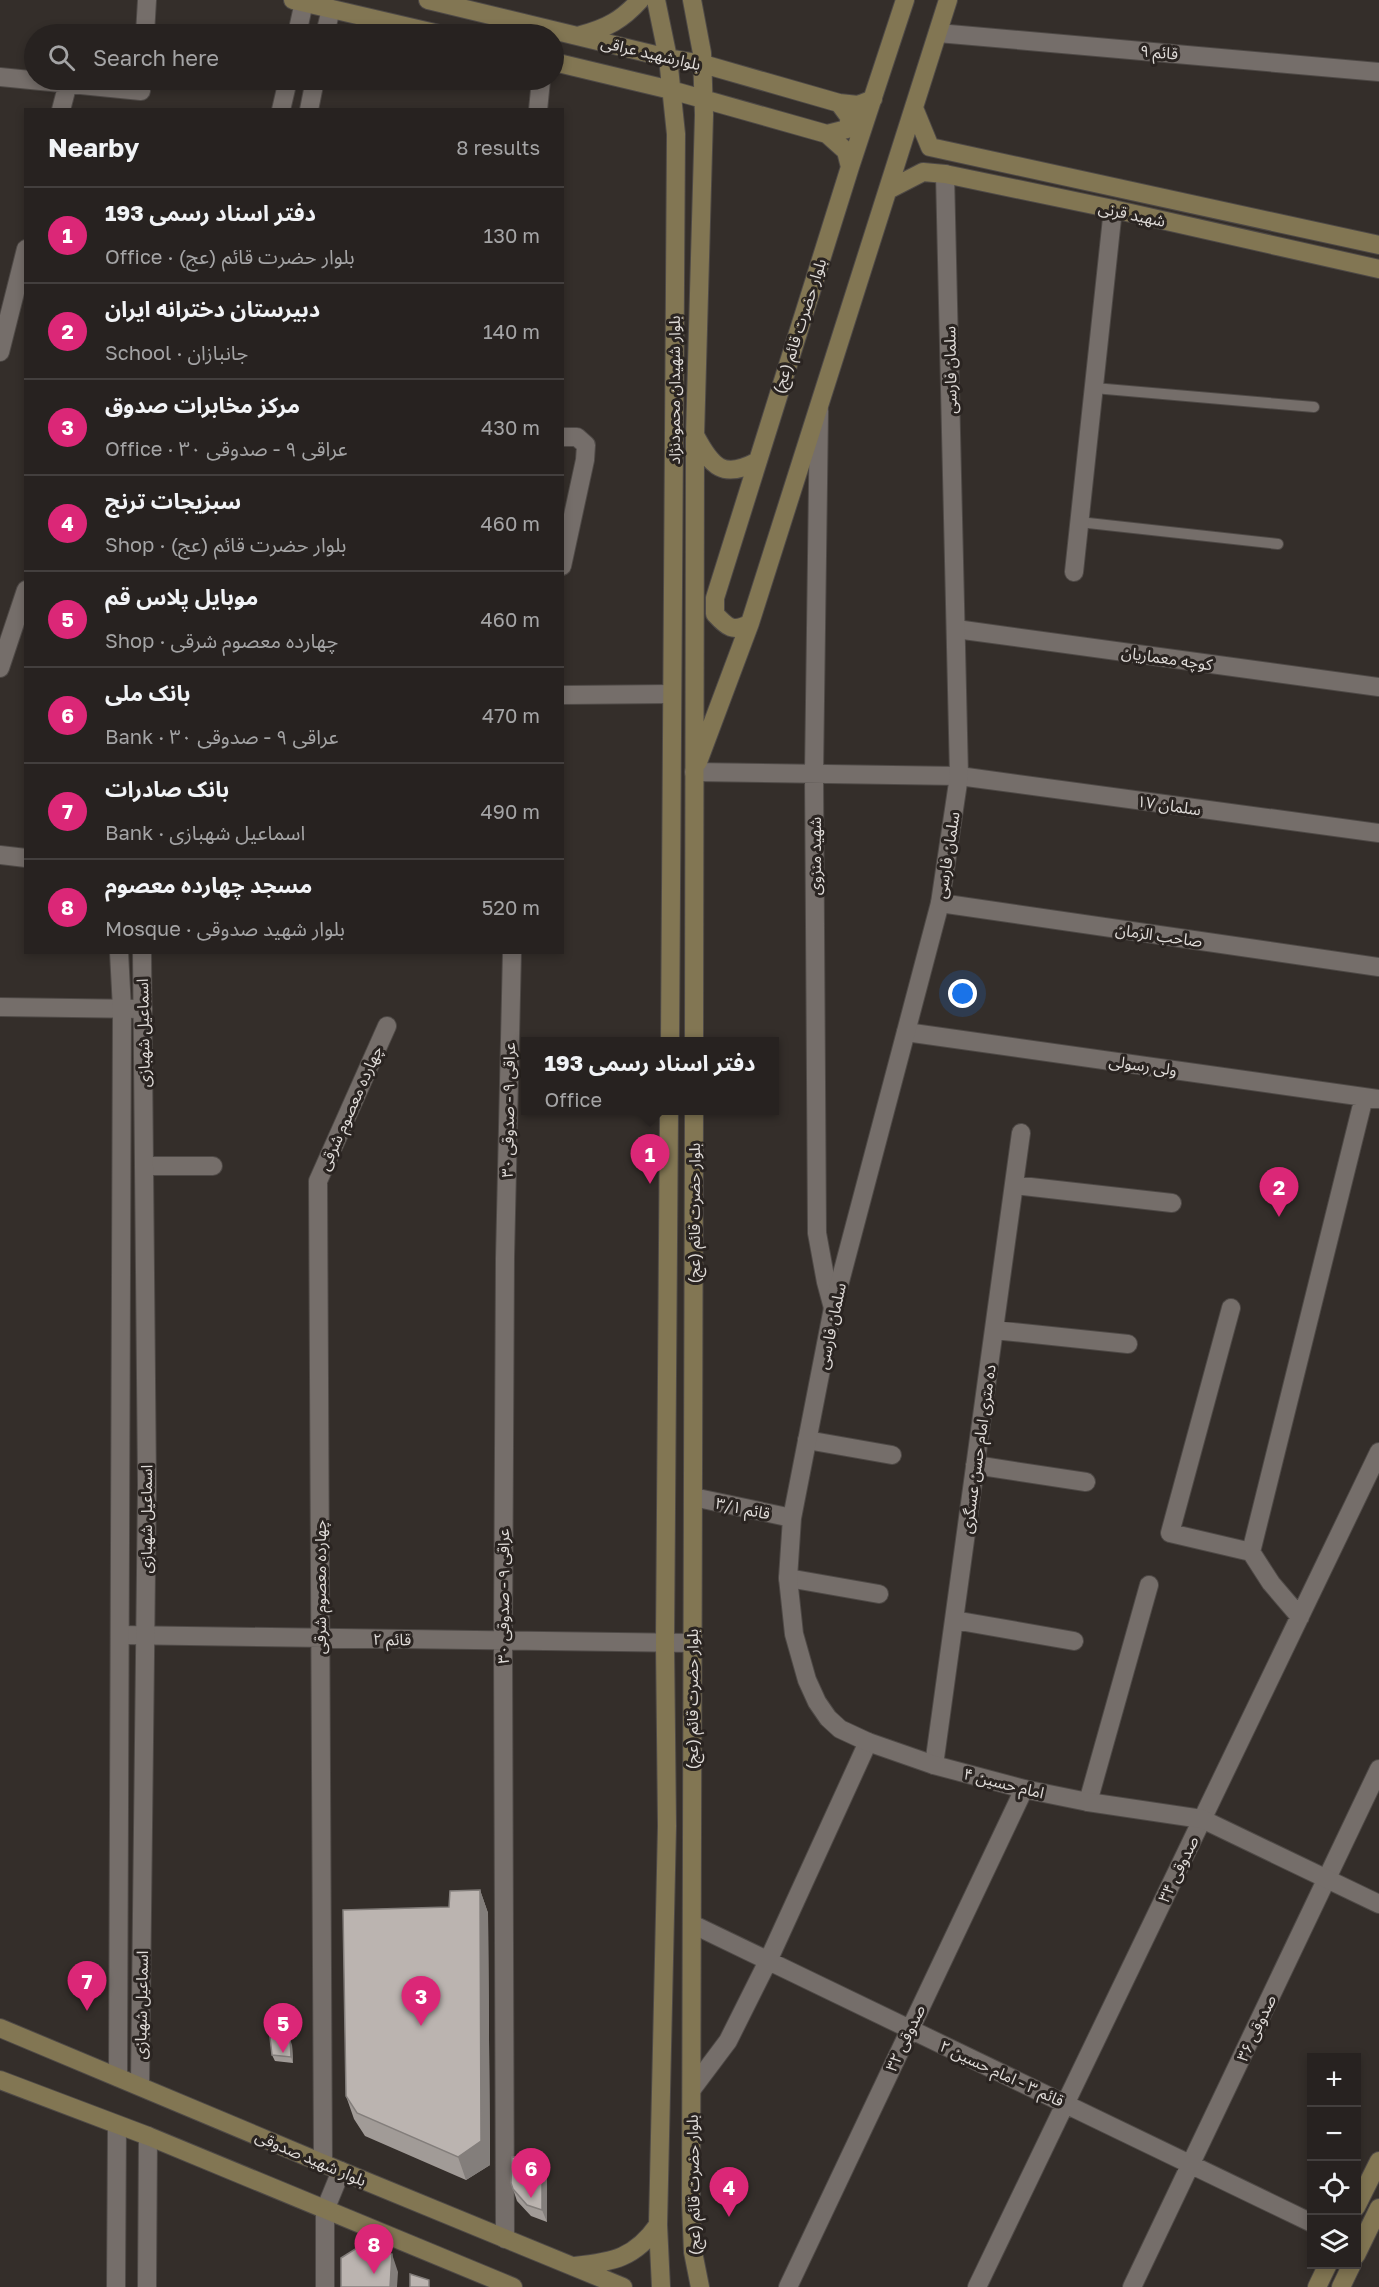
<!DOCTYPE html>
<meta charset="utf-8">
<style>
:root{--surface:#272220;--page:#332f2d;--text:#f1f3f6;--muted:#a4a4a5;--line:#433f3e;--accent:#db2777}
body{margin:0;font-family:"Golos Text","Noto Sans Arabic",sans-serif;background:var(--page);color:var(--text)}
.controls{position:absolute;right:18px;bottom:18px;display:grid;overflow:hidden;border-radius:0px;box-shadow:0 3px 9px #0003}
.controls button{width:54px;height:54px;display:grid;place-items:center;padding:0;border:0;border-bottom:2px solid var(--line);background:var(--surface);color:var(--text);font:30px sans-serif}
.you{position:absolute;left:963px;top:994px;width:21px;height:21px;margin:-15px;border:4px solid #fff;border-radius:50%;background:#1a73e8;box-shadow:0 0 0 9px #1a73e833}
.badge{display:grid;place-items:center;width:39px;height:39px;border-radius:50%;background:var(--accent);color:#fff;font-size:20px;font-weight:700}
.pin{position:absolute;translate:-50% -50px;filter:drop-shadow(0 2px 3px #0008)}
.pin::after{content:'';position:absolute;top:32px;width:21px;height:18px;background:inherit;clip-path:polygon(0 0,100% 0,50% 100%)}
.popup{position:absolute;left:521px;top:1037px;width:258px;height:78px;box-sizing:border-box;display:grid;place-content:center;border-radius:0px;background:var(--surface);filter:drop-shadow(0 2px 4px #0005);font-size:20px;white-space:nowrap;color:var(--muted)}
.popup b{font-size:22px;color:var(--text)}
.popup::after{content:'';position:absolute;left:50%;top:100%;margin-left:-12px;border:12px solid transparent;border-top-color:var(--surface)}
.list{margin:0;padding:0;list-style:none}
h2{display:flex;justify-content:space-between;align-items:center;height:78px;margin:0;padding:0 24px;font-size:26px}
h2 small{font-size:20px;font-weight:400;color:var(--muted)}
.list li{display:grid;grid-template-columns:39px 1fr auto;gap:18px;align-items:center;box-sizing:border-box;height:96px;padding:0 24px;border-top:2px solid var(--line)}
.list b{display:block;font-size:22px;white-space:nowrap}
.list p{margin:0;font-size:20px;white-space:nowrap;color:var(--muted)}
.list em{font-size:20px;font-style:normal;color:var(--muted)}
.icon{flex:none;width:33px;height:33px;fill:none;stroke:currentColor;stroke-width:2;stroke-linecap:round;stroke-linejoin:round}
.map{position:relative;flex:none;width:1379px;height:2287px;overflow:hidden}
.search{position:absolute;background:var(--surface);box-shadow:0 3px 9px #0003;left:24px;top:24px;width:540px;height:66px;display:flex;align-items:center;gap:15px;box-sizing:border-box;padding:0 21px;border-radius:33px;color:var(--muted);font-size:22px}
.panel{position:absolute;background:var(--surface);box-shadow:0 3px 9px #0003;left:24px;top:108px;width:540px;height:846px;border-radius:0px}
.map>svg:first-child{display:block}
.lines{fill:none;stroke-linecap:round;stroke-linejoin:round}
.service-casing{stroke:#4e4946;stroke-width:12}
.minor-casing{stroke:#4e4946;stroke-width:20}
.tertiary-casing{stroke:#4e4946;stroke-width:20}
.secondary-casing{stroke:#4e4946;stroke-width:20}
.service{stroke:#756e6a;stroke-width:10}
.minor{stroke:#756e6a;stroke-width:18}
.tertiary{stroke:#756e6a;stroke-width:18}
.secondary{stroke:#827653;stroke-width:18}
.wall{fill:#a19b97}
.shaded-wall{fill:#837e7b}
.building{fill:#bbb4b0;stroke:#837e7b;stroke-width:1.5}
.labels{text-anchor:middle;stroke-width:6;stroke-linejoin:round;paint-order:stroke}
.street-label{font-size:16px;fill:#dfdbd8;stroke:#2a2421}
</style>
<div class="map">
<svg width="1379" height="2287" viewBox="0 0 1379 2287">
<rect width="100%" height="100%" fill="#342e2a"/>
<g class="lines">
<g class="service-casing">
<path id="service" d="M1094 388 1314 407
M1079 522 1278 544"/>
</g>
<g class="minor-casing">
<path id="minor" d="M938 33 1379 72
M145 34 147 0
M0 77 141 91
M61 110 68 83
M538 110 541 80
M0 352 26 249
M819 411 814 774 817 1233 826 1282 833 1308
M562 437H577L586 445 585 460 562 566
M1074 572 1113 209
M956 629 1379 687
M0 668 26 590
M562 695 672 694
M694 772 959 776 1379 833
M0 855 26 858
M940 903 1379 967
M0 1007 143 1009
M906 1032 1379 1099
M144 1166H213
M1014 1185 1172 1203
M1231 1308 1170 1533 1251 1552
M994 1330 1128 1344
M807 1440 892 1455
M975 1465 1086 1482
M788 1578 879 1594
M1300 1617 1271 1583 1251 1552 1364 1097
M954 1620 1074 1641
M120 1635 692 1643
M934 1765 1021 1133
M1088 1802 1149 1585
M692 1924 1312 2223
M692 2089 728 2041 768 1961 868 1742
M323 2163 318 1181 387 1026
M505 2239 503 1640 505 1258 512 952
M116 2287 117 2125
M147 2287 148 2136
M325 2287V2210L341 2171
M788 2287 1024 1789
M977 2287 1379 1452
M1132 2287 1379 1769"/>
</g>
<g class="tertiary-casing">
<path id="tertiary" d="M297 34 304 2
M325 34 331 9
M281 110 288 80
M309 110 315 80
M945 174 959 776 940 903 833 1308 792 1518 788 1578 794 1634 807 1680 817 1702 828 1718 840 1729 868 1742 934 1765 1024 1789 1088 1802 1202 1819 1379 1904
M693 1497 792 1518
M118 2077 122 1009 119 952
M140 2085 147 1485 142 952"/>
</g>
<g class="secondary-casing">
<path id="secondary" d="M293 0 439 34
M428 0 668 58 703 64 839 103 858 105 873 99
M656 0 668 58 676 134 670 1042
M692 0 702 53 704 115 695 436 694 1042
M581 35C607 28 622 20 640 0
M554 62 671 90 827 134 846 151 850 167
M914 108 930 147 1379 245
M827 134 847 129 850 118 839 103
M888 190 923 172 945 174 1113 209 1379 269
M696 437C712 467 723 479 756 462
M750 623C733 633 727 627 715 614V598L850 167 905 0
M698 762 750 623 948 0
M694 1110 691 2203 693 2252 700 2287
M0 2028 341 2171 623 2287
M0 2080 148 2136 513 2287
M1356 2207 1379 2161
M1356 2255 1379 2208
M575 2266C613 2262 635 2258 658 2225
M661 2287 658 2225 667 1826 665 1643 669 1110
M1317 2287 1328 2264
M1341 2287 1352 2264"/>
</g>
<use href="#service" class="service"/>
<use href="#minor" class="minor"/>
<use href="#tertiary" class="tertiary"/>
<use href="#secondary" class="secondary"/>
</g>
<path class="wall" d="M480 1890 488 1913 490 2165 466 2180 365 2136 354 2119 346 2096 449 1907Z
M292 2045 293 2063 275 2061 272 2055Z
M547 2169V2222L531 2216 517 2201 511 2183Z"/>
<path class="shaded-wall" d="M480 1890 488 1913 490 2165 466 2180 458 2157Z
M290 2039 292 2045 293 2063 291 2057Z
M542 2158 547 2169V2222L542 2210Z
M392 2254 398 2272 397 2287H390Z"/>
<path class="building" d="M480 1890 481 2141 458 2157 357 2113 346 2096 343 1910 449 1907 450 1891Z
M270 2037 290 2039 291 2057 272 2055Z
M512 2157 542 2158V2210L527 2205 513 2189 511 2183Z
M360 2246 392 2254 390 2287H341V2258Z
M410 2274 429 2280V2287H410Z"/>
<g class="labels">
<g class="street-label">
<text transform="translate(1159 52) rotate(5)" y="6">قائم ۹</text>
<text transform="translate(651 53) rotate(13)" y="6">بلوارشهید عراقی</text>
<text transform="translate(1132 214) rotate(12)" y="6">شهید قرنی</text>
<text transform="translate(799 326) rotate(-72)" y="6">بلوار حضرت قائم (عج)</text>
<text transform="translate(950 370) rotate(-91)" y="6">سلمان فارسی</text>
<text transform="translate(674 390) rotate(-90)" y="6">بلوار شهیدان محمودنژاد</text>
<text transform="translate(1167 658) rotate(8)" y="6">کوچه معماریان</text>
<text transform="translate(1169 805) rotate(8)" y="6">سلمان ۱۷</text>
<text transform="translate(947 855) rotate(-81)" y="6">سلمان فارسی</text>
<text transform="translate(815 856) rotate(-90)" y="6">شهید منزوی</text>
<text transform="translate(1159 935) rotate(8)" y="6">صاحب الزمان</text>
<text transform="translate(143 1033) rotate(-91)" y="6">اسماعیل شهبازی</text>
<text transform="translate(1143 1065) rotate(8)" y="6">ولی رسولی</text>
<text transform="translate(350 1108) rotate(-66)" y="6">چهارده معصوم شرقی</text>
<text transform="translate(508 1110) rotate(-89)" y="6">عراقی ۹ - صدوقی ۳۰</text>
<text transform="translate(694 1213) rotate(-90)" y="6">بلوار حضرت قائم (عج)</text>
<text transform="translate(831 1326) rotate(-78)" y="6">سلمان فارسی</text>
<text transform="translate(978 1449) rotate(-82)" y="6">ده متری امام حسن عسگری</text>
<text transform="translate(743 1508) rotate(12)" y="6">قائم ۳/۱</text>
<text transform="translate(146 1519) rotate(-90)" y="6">اسماعیل شهبازی</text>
<text transform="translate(320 1587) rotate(-90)" y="6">چهارده معصوم شرقی</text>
<text transform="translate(503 1596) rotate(-90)" y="6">عراقی ۹ - صدوقی ۳۰</text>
<text transform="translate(392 1639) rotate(1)" y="6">قائم ۲</text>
<text transform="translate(692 1699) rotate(-90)" y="6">بلوار حضرت قائم (عج)</text>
<text transform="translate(1004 1783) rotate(14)" y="6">امام حسین ۴</text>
<text transform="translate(1178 1869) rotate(-64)" y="6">صدوقی ۳۴</text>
<text transform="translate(141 2005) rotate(-89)" y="6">اسماعیل شهبازی</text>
<text transform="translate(1256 2028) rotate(-65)" y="6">صدوقی ۳۶</text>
<text transform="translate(905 2038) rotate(-65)" y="6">صدوقی ۳۲</text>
<text transform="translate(1002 2073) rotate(25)" y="6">قائم ۳ - امام حسین ۲</text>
<text transform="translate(311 2158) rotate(23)" y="6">بلوار شهید صدوقی</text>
<text transform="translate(693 2185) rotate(-91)" y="6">بلوار حضرت قائم (عج)</text>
</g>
</g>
</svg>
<div class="controls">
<button>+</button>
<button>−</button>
<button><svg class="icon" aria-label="locate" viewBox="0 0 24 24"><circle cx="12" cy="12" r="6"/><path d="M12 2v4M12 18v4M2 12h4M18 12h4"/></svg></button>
<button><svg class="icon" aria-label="layers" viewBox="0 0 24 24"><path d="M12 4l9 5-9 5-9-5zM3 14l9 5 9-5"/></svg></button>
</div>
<div class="you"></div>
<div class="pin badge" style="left:650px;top:1184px">1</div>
<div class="popup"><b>دفتر اسناد رسمی 193</b>Office</div>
<div class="pin badge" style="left:1279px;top:1217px">2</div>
<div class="pin badge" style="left:421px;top:2026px">3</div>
<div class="pin badge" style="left:729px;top:2217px">4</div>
<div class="pin badge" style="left:283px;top:2053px">5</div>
<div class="pin badge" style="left:531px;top:2198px">6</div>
<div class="pin badge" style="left:87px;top:2011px">7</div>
<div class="pin badge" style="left:374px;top:2274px">8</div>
<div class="search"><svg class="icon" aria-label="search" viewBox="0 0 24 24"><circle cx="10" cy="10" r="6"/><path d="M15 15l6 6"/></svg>Search here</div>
<section class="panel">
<h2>Nearby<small>8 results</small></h2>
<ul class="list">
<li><span class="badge">1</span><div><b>دفتر اسناد رسمی 193</b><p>Office · بلوار حضرت قائم (عج)</p></div><em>130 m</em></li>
<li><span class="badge">2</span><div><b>دبیرستان دخترانه ایران</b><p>School · جانبازان</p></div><em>140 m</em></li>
<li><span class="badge">3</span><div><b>مرکز مخابرات صدوق</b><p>Office · عراقی ۹ - صدوقی ۳۰</p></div><em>430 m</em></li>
<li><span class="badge">4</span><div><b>سبزیجات ترنج</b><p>Shop · بلوار حضرت قائم (عج)</p></div><em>460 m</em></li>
<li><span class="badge">5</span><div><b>موبایل پلاس قم</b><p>Shop · چهارده معصوم شرقی</p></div><em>460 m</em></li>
<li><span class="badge">6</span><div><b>بانک ملی</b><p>Bank · عراقی ۹ - صدوقی ۳۰</p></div><em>470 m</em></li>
<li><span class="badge">7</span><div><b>بانک صادرات</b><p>Bank · اسماعیل شهبازی</p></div><em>490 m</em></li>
<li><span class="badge">8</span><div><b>مسجد چهارده معصوم</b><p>Mosque · بلوار شهید صدوقی</p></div><em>520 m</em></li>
</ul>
</section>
</div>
